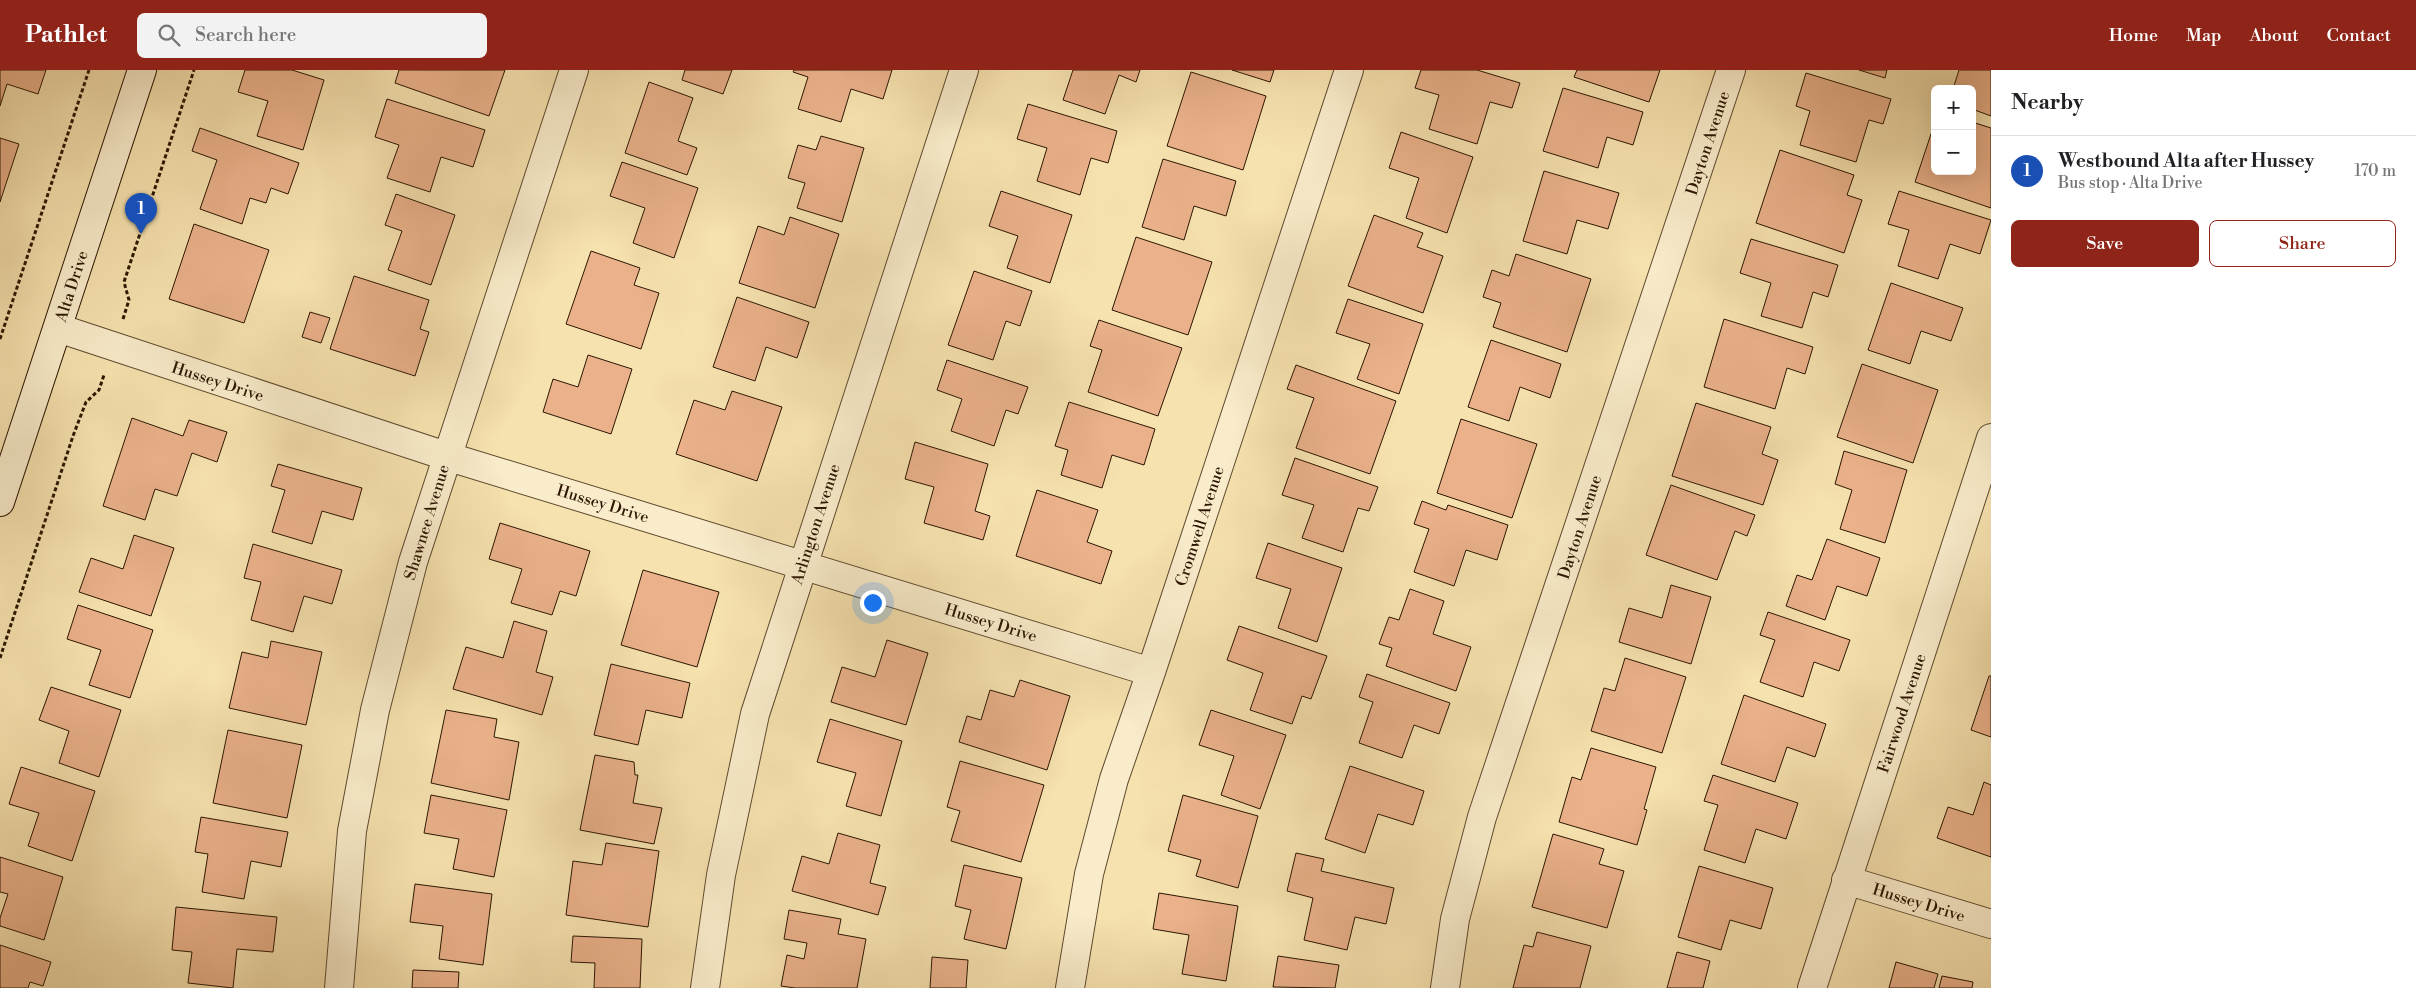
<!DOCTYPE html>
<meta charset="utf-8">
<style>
:root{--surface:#fff;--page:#f2f2f2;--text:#202124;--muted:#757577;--line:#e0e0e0;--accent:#8f2418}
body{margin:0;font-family:"Libre Bodoni",serif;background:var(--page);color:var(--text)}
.controls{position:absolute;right:15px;top:15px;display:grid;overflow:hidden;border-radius:8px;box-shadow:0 5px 20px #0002}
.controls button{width:45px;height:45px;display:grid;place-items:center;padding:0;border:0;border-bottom:1px solid var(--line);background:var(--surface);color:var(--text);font:25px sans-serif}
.you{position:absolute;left:872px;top:532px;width:18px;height:18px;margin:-12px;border:4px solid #fff;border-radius:50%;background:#1a73e8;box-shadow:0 0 0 8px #1a73e833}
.badge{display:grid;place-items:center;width:32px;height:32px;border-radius:50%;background:var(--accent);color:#fff;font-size:16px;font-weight:700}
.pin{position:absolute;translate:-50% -41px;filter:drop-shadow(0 1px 2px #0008)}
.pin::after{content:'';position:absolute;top:26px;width:18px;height:15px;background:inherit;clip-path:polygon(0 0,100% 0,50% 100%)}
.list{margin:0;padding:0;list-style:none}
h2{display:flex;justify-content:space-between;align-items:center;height:65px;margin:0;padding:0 20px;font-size:21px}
h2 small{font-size:16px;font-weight:400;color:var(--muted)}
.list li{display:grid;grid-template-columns:32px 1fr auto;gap:15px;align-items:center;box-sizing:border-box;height:70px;padding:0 20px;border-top:1px solid var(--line)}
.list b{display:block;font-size:19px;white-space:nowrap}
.list p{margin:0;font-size:16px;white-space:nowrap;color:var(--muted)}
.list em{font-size:16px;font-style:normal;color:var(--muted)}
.actions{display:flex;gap:10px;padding:15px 20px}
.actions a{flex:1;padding:11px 0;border:1px solid var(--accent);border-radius:8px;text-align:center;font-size:18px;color:var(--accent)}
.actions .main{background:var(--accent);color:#fff}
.icon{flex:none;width:28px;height:28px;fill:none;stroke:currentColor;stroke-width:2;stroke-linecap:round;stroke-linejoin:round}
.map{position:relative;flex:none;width:1991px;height:918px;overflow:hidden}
header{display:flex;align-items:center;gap:30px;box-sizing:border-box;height:70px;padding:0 25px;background:var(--accent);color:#fff}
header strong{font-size:24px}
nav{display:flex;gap:28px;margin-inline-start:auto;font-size:18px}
.search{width:350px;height:45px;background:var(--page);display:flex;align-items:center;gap:12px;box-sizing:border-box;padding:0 18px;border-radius:8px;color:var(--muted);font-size:19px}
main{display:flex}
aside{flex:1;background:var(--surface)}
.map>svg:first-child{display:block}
.building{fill:#eab18a;stroke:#2c1602}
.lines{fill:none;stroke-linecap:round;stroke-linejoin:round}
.minor-casing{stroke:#5e492d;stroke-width:30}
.secondary-casing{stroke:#2c1602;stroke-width:30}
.path{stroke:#2c1602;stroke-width:3;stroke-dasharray:4 2.5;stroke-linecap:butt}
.minor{stroke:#f9eccb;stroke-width:28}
.secondary{stroke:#f9eccb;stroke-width:28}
.labels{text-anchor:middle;stroke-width:4;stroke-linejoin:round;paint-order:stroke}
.street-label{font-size:16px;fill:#2c1602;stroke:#f9eccb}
</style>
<header>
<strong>Pathlet</strong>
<div class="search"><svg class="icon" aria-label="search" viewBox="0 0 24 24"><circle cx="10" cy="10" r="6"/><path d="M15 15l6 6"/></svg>Search here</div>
<nav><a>Home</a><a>Map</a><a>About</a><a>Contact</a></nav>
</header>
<main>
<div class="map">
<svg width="1991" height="918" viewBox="0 0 1991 918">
<rect width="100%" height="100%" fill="#f6e2af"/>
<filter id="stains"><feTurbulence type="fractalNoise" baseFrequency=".004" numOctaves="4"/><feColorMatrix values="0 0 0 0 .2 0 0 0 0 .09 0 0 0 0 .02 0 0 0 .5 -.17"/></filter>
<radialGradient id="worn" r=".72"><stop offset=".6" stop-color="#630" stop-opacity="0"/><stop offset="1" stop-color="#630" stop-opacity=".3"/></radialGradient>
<path class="building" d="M0 0H46L38 24 7 14 0 36Z
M245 0H292L324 10 303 80 257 66 268 31 238 22Z
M399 0H505L489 46 395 13Z
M685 0H732L723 24 682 10Z
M794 0H892L883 29 851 19 841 52 798 39 808 7 793 2Z
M1073 0H1140L1136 12 1119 5 1105 44 1063 30Z
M1232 0H1274L1270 12Z
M1421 0H1477L1520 13 1512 38 1490 32 1477 74 1429 59 1439 25 1415 18Z
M1577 0H1660L1649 32 1574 7Z
M1859 0H1887L1885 8Z
M1959 0H1991V46L1972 39V19H1953Z
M1191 2 1266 26 1243 100 1167 76Z
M1806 3 1891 29 1883 54 1869 50 1856 92 1800 75 1810 41 1796 36Z
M649 12 693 28 678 71 697 78 687 105 625 83Z
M1563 18 1643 42 1633 75 1607 67 1598 98 1543 81Z
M387 29 485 60 473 97 441 87 430 122 387 108 399 75 375 67Z
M1028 34 1117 61 1108 93 1091 88 1080 125 1037 111 1047 78 1017 69Z
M1935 52V101H1972V52L1991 58V138L1915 112Z
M200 58 299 93 288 124 271 118 266 133 250 128 242 154 200 139 217 90 192 81Z
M1401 62 1473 87 1447 163 1406 148 1419 108 1389 98Z
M821 66 864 78 842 152 797 138 805 113 788 108 798 75 816 80Z
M0 68 19 74 0 132Z
M1780 80 1854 105 1847 125 1862 130 1844 183 1756 153Z
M1163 89 1236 111 1226 146 1194 136 1184 170 1142 157Z
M622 92 698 118 674 188 633 173 645 138 610 126Z
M1544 101 1619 123 1608 159 1577 150 1567 184 1523 171Z
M1001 121 1072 145 1050 213 1007 198 1018 166 989 156Z
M1899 121 1991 150 1980 184 1950 174 1938 209 1898 196 1909 160 1888 154Z
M396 124 455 145 431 215 388 200 402 161 385 155Z
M1374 145 1423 163 1417 177 1443 186 1423 243 1348 216Z
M790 147 839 164 815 238 739 213 758 156 784 165Z
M194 154 269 180 244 253 169 229Z
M1136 167 1212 192 1188 265 1112 240Z
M1751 169 1838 195 1828 227 1813 222 1802 258 1761 246 1771 213 1740 203Z
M591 181 640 198 634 215 659 223 641 279 566 254Z
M1516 184 1591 209 1567 282 1493 257 1501 233 1483 227 1492 200 1509 206Z
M974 201 1032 221 1020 256 1006 251 993 290 948 275Z
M354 206 429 230 420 259 429 262 415 306 330 279Z
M1891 213 1963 238 1951 271 1921 261 1910 294 1868 280Z
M737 227 809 252 797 288 766 277 755 311 713 297Z
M1348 229 1423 254 1399 324 1357 309 1370 274 1336 263Z
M310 242 330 248 321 273 302 267Z
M1724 249 1813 277 1805 304 1787 298 1775 339 1704 317Z
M1099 250 1182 278 1158 346 1088 322 1102 280 1090 276Z
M1491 270 1561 294 1550 328 1520 317 1509 351 1468 337Z
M588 285 632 299 611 364 543 342 553 309 578 317Z
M947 290 1028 317 1018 344 1006 340 994 376 951 361 962 329 937 320Z
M1862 294 1938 320 1913 393 1837 367Z
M1296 295 1396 331 1370 404 1296 378 1314 328 1287 319Z
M732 321 782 337 757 411 676 384 694 330 725 340Z
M1069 332 1155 359 1144 395 1112 385 1102 418 1061 405 1068 380 1055 376Z
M1696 333 1771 357 1762 384 1778 390 1763 435 1672 406Z
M132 348 183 366 189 350 227 362 217 392 192 383 177 426 155 419 145 450 103 436Z
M1461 349 1537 374 1512 448 1437 423Z
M915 372 988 394 975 441 990 446 983 470 924 453 934 417 905 409Z
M1844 381 1907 400 1885 473 1840 459 1852 420 1835 414Z
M1295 388 1378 417 1369 441 1358 438 1343 482 1302 468 1314 435 1282 425Z
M278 394 362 418 353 450 322 441 312 474 272 462 285 420 271 416Z
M1671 415 1755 445 1747 466 1735 461 1717 510 1646 485Z
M1037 420 1098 440 1087 472 1112 481 1101 514 1016 486Z
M1422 431 1446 440 1448 435 1508 455 1497 490 1466 480 1454 516 1414 502 1429 459 1414 454Z
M500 453 590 481 576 526 560 521 552 545 511 533 522 499 489 489Z
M134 465 174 478 151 546 79 522 91 488 123 499Z
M1827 469 1880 488 1867 526 1837 516 1825 550 1786 536 1797 505 1812 510Z
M1268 473 1342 498 1317 572 1278 558 1291 519 1256 508Z
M253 474 342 500 332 534 304 526 293 562 251 550 261 512 244 508Z
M643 500 719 522 697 597 621 575Z
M1671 515 1711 527 1691 594 1619 572 1629 538 1662 548Z
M1410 519 1444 531 1433 564 1471 577 1456 621 1386 596 1392 578 1379 574 1389 547 1399 550Z
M78 535 153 560 130 628 89 615 101 580 67 569Z
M1768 542 1850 570 1839 601 1814 592 1803 627 1760 612 1775 570 1760 565Z
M514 551 547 561 536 602 553 607 542 645 453 619 466 577 503 588Z
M1239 556 1327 586 1311 629 1302 626 1292 654 1250 640 1263 603 1227 590Z
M887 570 928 583 906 655 831 632 842 597 875 607Z
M271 571 322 582 306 655 229 638 242 582 268 588Z
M1625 588 1686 607 1662 683 1591 661 1604 618 1615 621Z
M611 594 690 613 682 648 646 640 638 675 594 665Z
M1367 604 1450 633 1439 664 1414 655 1402 688 1359 673 1373 632 1359 627Z
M1989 606H1991V667L1971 660Z
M1020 610 1070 626 1047 700 959 672 967 646 981 650 990 620 1014 627Z
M51 617 121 640 99 707 59 693 69 661 39 650Z
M1744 625 1826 654 1815 687 1787 677 1775 712 1721 694Z
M446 640 497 649 494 667 519 672 509 730 431 713Z
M1211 640 1286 665 1260 739 1221 725 1234 686 1199 675Z
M830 649 902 671 881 746 846 736 856 703 817 692Z
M228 660 302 675 287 748 213 733Z
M1591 678 1656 697 1644 739 1647 740 1637 775 1559 752 1572 707 1581 710Z
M595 685 634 692 635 705H638L633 733 662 738 654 774 580 760Z
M960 691 1044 715 1021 792 951 771 960 741 947 737Z
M1350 696 1424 721 1413 755 1378 744 1365 783 1325 769Z
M21 697 95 721 72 791 28 776 39 743 9 734Z
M1713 705 1798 733 1786 769 1756 759 1745 793 1704 780 1718 735 1704 731Z
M1984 712 1991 715V787L1937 768 1948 737 1973 745Z
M431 725 507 740 494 807 453 799 459 769 424 763Z
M1183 725 1258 746 1238 818 1196 806 1201 790 1168 781Z
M201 747 288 762 281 797 251 791 244 829 202 822 208 784 195 782Z
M838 763 880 775 870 813 886 817 878 845 792 821 802 786 829 794Z
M1553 764 1604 779 1599 794 1624 801 1607 858 1532 837Z
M606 773 659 781 648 857 566 845 573 791 602 795Z
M1296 783 1324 789 1321 801 1394 818 1386 854 1355 847 1347 880 1304 870 1313 828 1287 821Z
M0 787 63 807 44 870 0 856V848L8 824 0 822Z
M964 795 1022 808 1006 879 964 869 971 840 955 836Z
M1699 796 1773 818 1761 859 1730 850 1721 880 1678 867Z
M415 814 492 824 483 895 439 889 443 856 410 852Z
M1159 823 1238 836 1226 911 1182 904 1189 865 1153 859Z
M176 837 277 847 273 882 237 879 233 918 188 913 192 882 172 880Z
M789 840 841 849 838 864 866 869 857 918H795L781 916 787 885 804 889 807 873 784 869Z
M1537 862 1591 876 1580 918H1513L1524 875 1533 877Z
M573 866 642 869 640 918H594L595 893 571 892Z
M0 875 51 892 43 916 30 912 28 918H0Z
M1677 882 1710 891 1703 918H1667Z
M1278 886 1339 895 1335 918 1273 917Z
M932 887 968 890 966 918H930Z
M1896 892 1938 904 1934 918H1889Z
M413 900 459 902 458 918H412Z
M1942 906 1973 912 1972 918H1939Z"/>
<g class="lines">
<g class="minor-casing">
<path id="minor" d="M58 258 446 386 1151 602
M1846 810 1991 854
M339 918 352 761 375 640 413 492 574 0
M705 918 721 805 755 644 964 0
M1070 918 1089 804 1114 709 1151 602 1349 0
M1445 918 1455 849 1482 747 1731 0
M1812 918 1991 368"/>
</g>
<g class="secondary-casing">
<path id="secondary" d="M0 432 142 0"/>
</g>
<path class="path" d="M123 249 129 230 124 212 194 0
M0 269 89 0
M0 588 73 366 86 332 99 320 104 305"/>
<use href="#minor" class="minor"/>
<use href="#secondary" class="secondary"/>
</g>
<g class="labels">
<g class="street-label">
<text transform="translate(1707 73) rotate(-72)" y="6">Dayton Avenue</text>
<text transform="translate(71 216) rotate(-72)" y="6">Alta Drive</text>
<text transform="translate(218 311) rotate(18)" y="6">Hussey Drive</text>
<text transform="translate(603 433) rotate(17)" y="6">Hussey Drive</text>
<text transform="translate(426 452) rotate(-73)" y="6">Shawnee Avenue</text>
<text transform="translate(815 454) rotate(-72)" y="6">Arlington Avenue</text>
<text transform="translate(1199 456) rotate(-72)" y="6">Cromwell Avenue</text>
<text transform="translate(1579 457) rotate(-72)" y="6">Dayton Avenue</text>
<text transform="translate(991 552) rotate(17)" y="6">Hussey Drive</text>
<text transform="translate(1901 643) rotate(-72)" y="6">Fairwood Avenue</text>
<text transform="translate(1919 832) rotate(17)" y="6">Hussey Drive</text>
</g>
</g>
<rect width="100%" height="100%" filter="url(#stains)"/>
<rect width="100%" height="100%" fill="url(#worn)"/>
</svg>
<div class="controls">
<button>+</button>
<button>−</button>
</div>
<div class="you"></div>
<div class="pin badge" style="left:141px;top:164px;background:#1a4fb4">1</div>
</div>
<aside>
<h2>Nearby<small></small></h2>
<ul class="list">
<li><span class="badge" style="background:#1a4fb4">1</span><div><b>Westbound Alta after Hussey</b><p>Bus stop · Alta Drive</p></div><em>170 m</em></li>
</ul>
<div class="actions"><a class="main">Save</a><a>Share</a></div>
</aside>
</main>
